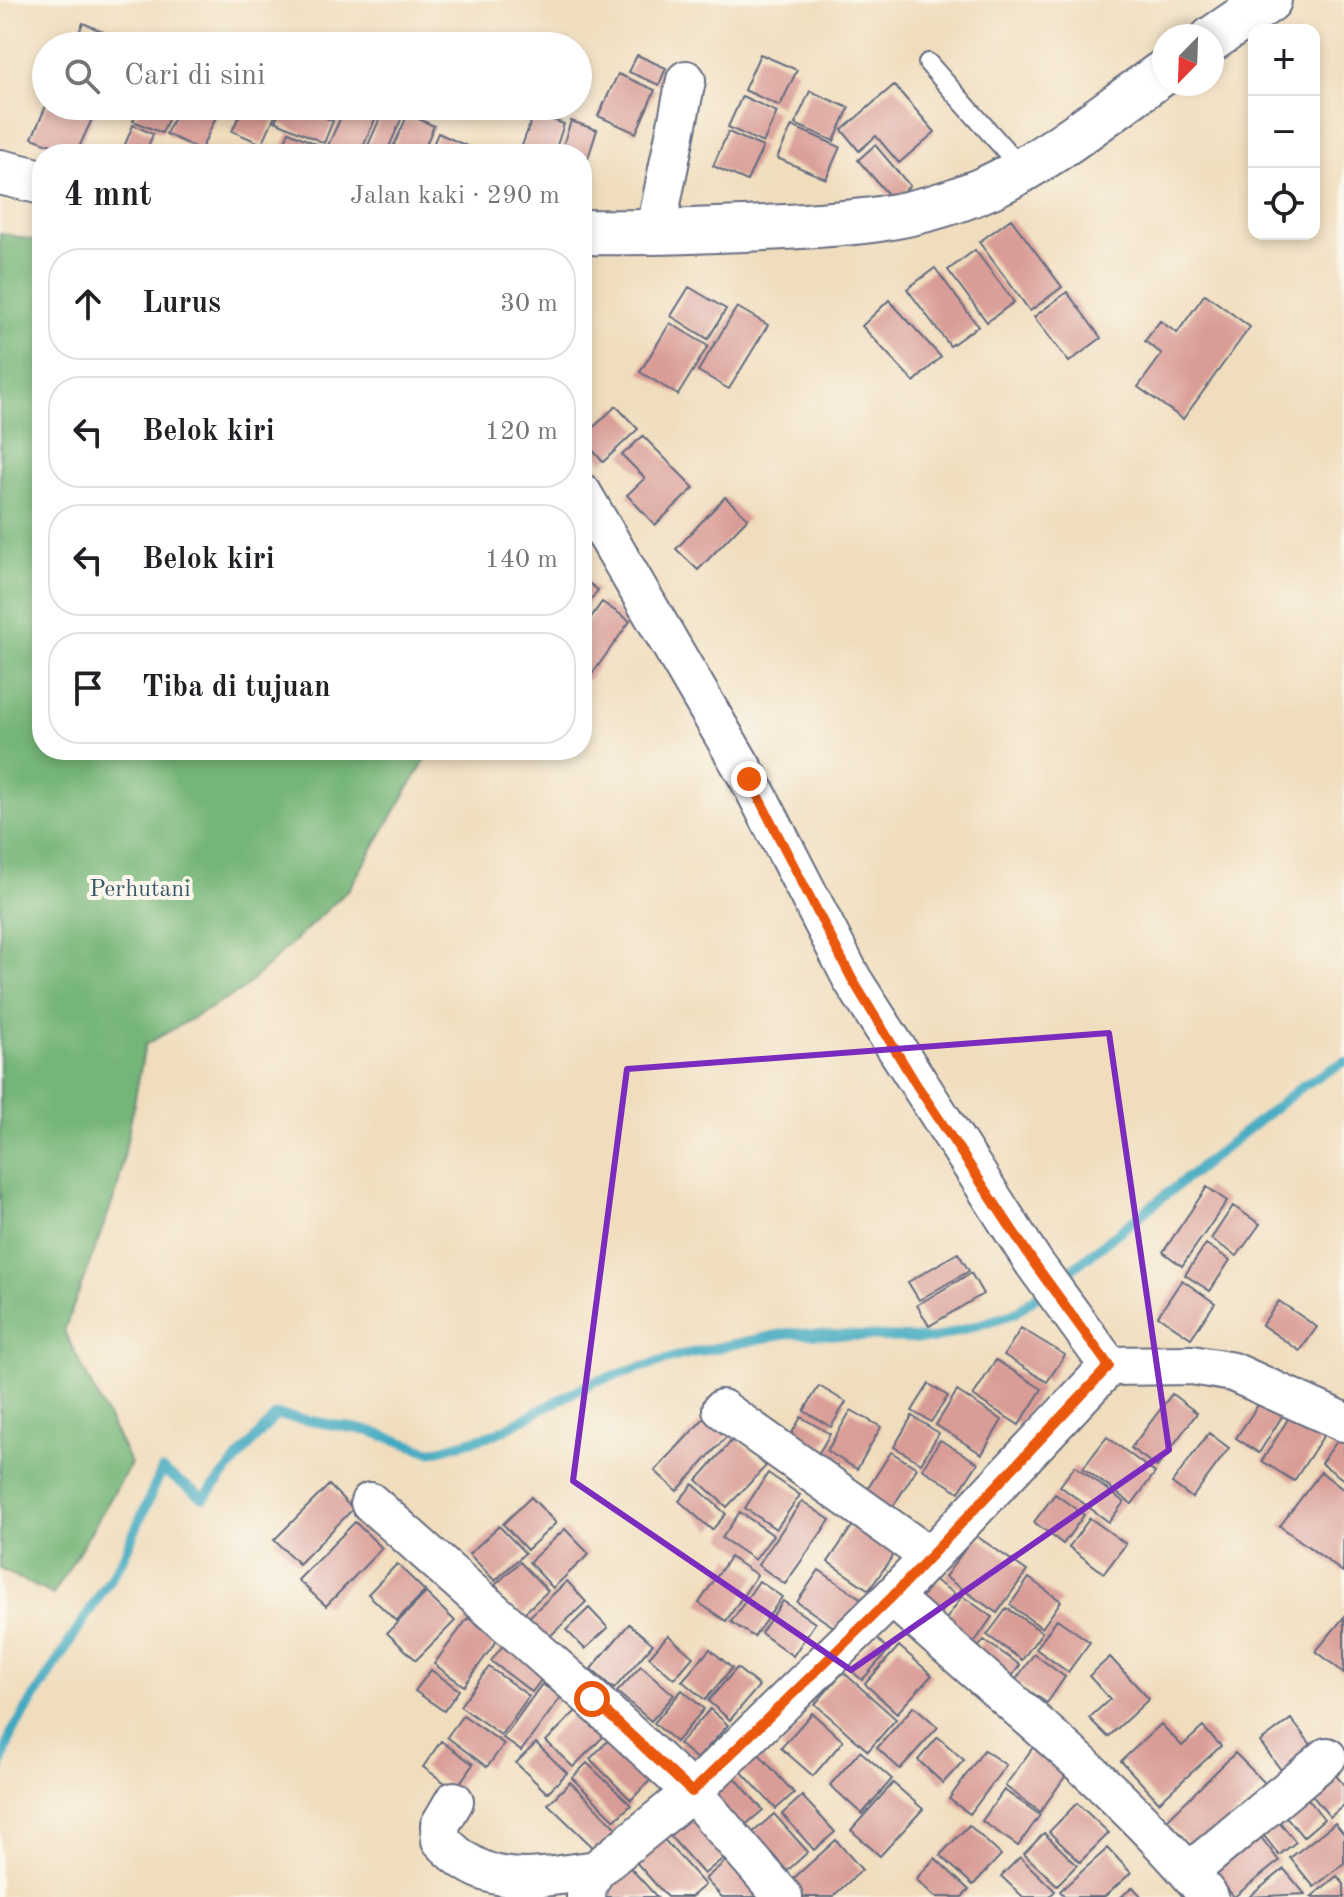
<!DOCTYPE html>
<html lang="id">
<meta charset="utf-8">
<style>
:root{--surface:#fff;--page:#f2f2f2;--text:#202124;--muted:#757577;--line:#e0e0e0}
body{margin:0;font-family:"Old Standard TT",serif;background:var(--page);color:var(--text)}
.controls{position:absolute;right:24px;top:24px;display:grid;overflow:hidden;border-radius:16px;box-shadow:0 4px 12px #0003}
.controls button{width:72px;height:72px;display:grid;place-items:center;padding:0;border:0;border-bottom:2px solid var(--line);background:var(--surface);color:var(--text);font:40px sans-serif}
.compass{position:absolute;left:1152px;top:24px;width:72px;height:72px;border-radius:50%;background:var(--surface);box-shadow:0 4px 12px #0003;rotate:203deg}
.stop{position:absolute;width:24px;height:24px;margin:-18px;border:6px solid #ea580c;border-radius:50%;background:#fff}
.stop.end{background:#ea580c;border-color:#fff;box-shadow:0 2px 8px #0008}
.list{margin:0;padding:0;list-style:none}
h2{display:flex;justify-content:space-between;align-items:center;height:104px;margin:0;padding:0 32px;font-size:34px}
h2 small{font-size:26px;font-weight:400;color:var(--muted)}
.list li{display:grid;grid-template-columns:52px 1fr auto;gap:24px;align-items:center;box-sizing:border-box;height:112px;margin:0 16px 16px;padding:0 16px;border:2px solid var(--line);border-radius:32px}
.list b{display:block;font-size:30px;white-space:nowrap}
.list em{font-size:26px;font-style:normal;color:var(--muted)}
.icon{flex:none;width:44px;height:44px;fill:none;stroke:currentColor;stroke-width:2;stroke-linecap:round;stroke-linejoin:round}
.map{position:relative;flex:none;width:1344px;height:1897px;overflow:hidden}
.search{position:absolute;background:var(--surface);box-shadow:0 4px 12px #0003;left:32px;top:32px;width:560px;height:88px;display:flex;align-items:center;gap:20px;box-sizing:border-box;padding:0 28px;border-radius:44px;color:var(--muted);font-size:30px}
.panel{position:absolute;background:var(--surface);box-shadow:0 4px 12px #0003;left:32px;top:144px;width:560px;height:616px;border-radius:32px}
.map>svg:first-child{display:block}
.forest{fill:#74b577;stroke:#48726a;stroke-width:2}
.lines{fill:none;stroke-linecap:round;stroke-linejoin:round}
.stream{stroke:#40a9c0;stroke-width:10}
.building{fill:#d99d97}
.service-casing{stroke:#666c7f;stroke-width:22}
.minor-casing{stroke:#666c7f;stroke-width:42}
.secondary-casing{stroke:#666c7f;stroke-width:48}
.service{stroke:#fff;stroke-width:18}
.minor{stroke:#fff;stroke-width:38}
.secondary{stroke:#fff;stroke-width:44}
.route{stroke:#ea580c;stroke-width:10}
.marked{fill:none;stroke:#7b2cbf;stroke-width:6;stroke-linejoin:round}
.labels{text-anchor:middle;stroke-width:8;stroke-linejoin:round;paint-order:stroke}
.park-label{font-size:24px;fill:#385869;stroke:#fbf7ec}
</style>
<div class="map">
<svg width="1344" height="1897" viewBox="0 0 1344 1897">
<rect width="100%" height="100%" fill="#fbf7ec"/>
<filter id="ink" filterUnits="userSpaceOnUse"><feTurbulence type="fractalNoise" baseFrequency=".0125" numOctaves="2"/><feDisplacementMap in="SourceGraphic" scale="16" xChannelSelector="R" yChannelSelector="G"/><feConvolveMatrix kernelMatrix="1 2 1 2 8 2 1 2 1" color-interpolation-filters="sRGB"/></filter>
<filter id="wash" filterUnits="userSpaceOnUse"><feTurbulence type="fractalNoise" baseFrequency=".006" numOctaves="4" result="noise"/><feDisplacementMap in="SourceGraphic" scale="32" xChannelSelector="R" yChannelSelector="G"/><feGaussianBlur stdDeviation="1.8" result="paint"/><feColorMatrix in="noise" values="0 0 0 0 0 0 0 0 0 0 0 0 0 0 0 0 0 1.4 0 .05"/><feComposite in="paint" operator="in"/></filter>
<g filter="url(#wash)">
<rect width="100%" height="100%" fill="#f0ddbd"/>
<path class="forest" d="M0 233 42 242V750H431L349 889 242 990 145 1045 118 1187 64 1331 131 1464 53 1595 0 1569Z"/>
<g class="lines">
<path class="stream" d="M1057 1281 1304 1085 1344 1062
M0 1769 11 1734 122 1560 162 1470 204 1498 276 1415 370 1431 431 1452 495 1434 593 1382 682 1355 788 1333 933 1339 1013 1314 1044 1291"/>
</g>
<g id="blocks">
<path class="building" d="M83 23 126 42 124 46H73Z
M760 54 797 70 780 106 744 90Z
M637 55 666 68 659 85 629 72Z
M618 74 655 90 636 133 598 116Z
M894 85 935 132 899 163 876 136 859 151 842 130Z
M810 91 849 108 834 141 795 124Z
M742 96 777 112 763 143 728 127Z
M46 106H98L76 154 32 138Z
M140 106H174L162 133 133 121Z
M179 106H221L201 150 166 134Z
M244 106 279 107 262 144 232 131Z
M282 106H300L333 121 324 143 275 121Z
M311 106H338L334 116Z
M346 106 380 108 360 154H324Z
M385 107 403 115 386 154H376L366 150Z
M534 113 564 124 554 154H519Z
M408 114 434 126 422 154H390Z
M571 121 597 130 583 174 582 154H560Z
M133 125 153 134 145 154H121Z
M792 126 840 147 826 179 777 158Z
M289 132 323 147 320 154H279Z
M728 132 763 147 747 181 713 166Z
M438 133 467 146 464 154H429Z
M875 145 910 186 893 200 858 160Z
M1011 219 1062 287 1030 311 979 242Z
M975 250 1014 302 987 322 948 270Z
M935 268 978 326 950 346 907 289Z
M689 287 726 309 708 339 671 316Z
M1067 292 1101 338 1069 362 1034 317Z
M1205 294 1250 327 1183 419 1138 387 1162 354 1145 341 1160 321 1177 333Z
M889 300 941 357 914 382 862 326Z
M737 307 768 325 729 389 698 371Z
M670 323 708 346 678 395 640 372Z
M616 406 638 429 603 462 582 438Z
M643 436 694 488 655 525 627 495 645 478 622 455Z
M725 497 748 518 698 570 676 549Z
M582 578 598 590 582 612Z
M602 602 630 621 588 680 582 676V630Z
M1207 1187 1227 1201 1182 1266 1163 1252Z
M1233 1206 1260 1224 1237 1256 1211 1239Z
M1206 1244 1230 1260 1210 1291 1185 1275Z
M958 1253 969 1271 919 1300 908 1282Z
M971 1273 983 1294 929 1326 917 1305Z
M1182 1280 1215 1303 1191 1338 1158 1316Z
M1279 1301 1317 1327 1300 1351 1262 1325Z
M1021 1328 1065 1355 1047 1382 1004 1355Z
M996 1360 1042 1389 1019 1425 973 1396Z
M929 1384 948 1396 931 1422 912 1411Z
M819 1386 846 1402 831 1427 804 1411Z
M957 1391 1002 1420 982 1454 936 1425Z
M1266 1393 1288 1407 1259 1453 1236 1438Z
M1172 1394 1197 1413 1157 1467 1131 1448Z
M851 1410 881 1427 857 1469 827 1451Z
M1291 1414 1324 1435 1294 1481 1262 1461Z
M706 1416 728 1435 677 1491 655 1471Z
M912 1416 939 1433 921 1463 894 1447Z
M801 1417 830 1434 811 1466 782 1450Z
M1344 1432V1480L1321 1463Z
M1209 1433 1229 1448 1192 1498 1172 1483Z
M735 1437 766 1466 727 1507 697 1480Z
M1107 1437 1155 1473 1132 1504 1083 1468Z
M940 1440 978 1463 959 1492 922 1469Z
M891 1452 917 1468 889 1513 863 1496Z
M1075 1466 1124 1502 1109 1522 1060 1486Z
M1321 1472 1344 1490 1343 1572 1280 1526Z
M768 1473 800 1495 776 1529 745 1508Z
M693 1484 726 1514 712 1530 679 1501Z
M329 1485 353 1509 299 1564 274 1540Z
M1055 1494 1084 1515 1063 1544 1034 1522Z
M531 1497 556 1523 527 1550 503 1524Z
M802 1501 830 1520 785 1584 758 1565Z
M740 1512 773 1535 755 1560 722 1538Z
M1090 1518 1126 1544 1104 1573 1069 1547Z
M857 1519 899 1547 869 1590 828 1562Z
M355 1522 382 1548 326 1606 298 1580Z
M499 1526 525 1553 495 1581 469 1554Z
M565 1529 589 1554 553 1588 529 1562Z
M975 1535 1027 1571 997 1613 945 1577Z
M730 1557 757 1575 726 1621 699 1603Z
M520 1562 548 1591 523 1614 495 1585Z
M397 1564 425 1591 396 1621 368 1594Z
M819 1570 866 1602 844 1634 797 1602Z
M1029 1578 1061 1601 1042 1628 1010 1605Z
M934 1580 954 1593 932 1625 912 1611Z
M567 1581 586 1602 545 1641 526 1620Z
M759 1581 782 1597 754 1637 731 1622Z
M426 1593 455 1621 416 1660 387 1633Z
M962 1596 992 1617 969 1650 939 1630Z
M783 1601 815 1623 793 1656 761 1633Z
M589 1608 608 1628 585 1649 566 1630Z
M1007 1608 1042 1632 1022 1660 987 1635Z
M1344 1617V1673L1316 1651Z
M468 1618 498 1639 464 1686 434 1664Z
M1057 1619 1090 1642 1068 1672 1036 1649Z
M629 1624 653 1644 614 1689 591 1669Z
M668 1635 693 1657 674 1679 649 1657Z
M875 1637 889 1650 862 1680 847 1667Z
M508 1639 549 1669 532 1692 491 1661Z
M984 1640 1020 1665 1005 1686 969 1660Z
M899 1646 932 1675 897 1713 865 1684Z
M710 1649 732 1668 705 1700 682 1681Z
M1034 1654 1065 1677 1047 1703 1015 1681Z
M1110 1657 1149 1699 1108 1737 1089 1718 1110 1699 1089 1676Z
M641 1666 674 1695 651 1721 617 1692Z
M489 1667 529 1696 501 1735 460 1706Z
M737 1668 759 1686 730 1720 708 1701Z
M431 1670 459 1690 444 1711 415 1691Z
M843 1672 896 1719 868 1751 815 1704Z
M542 1684 561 1697 521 1751 503 1738Z
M682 1690 704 1709 676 1742 654 1723Z
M914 1706 938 1727 900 1769 877 1748Z
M580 1707 607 1733 573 1767 546 1741Z
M710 1709 728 1725 697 1759 679 1744Z
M812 1713 843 1741 813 1776 781 1748Z
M463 1715 504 1744 487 1767 447 1737Z
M1291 1719 1316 1751 1285 1775 1260 1742Z
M1161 1724 1182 1746 1203 1727 1221 1746 1159 1802 1121 1761Z
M618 1730 659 1771 631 1800 590 1759Z
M938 1737 964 1760 943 1783 918 1760Z
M441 1741 473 1764 455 1790 423 1767Z
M536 1743 567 1773 547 1793 516 1763Z
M1034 1746 1069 1771 1040 1812 1005 1786Z
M984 1750 1006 1765 970 1814 949 1799Z
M860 1751 892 1779 862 1814 830 1785Z
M758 1753 794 1793 776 1809 739 1769Z
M1235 1753 1266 1784 1197 1852 1166 1821Z
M587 1763 631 1805 615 1820 572 1778Z
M731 1773 763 1810 736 1833 704 1797Z
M1334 1773 1344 1785V1805L1330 1817 1310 1793Z
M570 1782 621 1832 600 1854 548 1804Z
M893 1783 923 1809 880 1856 851 1830Z
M1004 1790 1040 1815 1018 1846 982 1821Z
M1305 1795 1324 1819 1303 1837 1283 1813Z
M802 1796 835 1832 814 1850 782 1814Z
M1077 1803 1109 1833 1080 1862 1049 1832Z
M697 1810 733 1850 704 1874 669 1835Z
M774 1814 808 1852 777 1880 743 1841Z
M1274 1815 1296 1842 1279 1855 1258 1828Z
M1335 1823 1344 1834V1863L1314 1887 1290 1858Z
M969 1825 1001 1855 973 1885 940 1855Z
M1257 1832 1279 1861 1234 1897 1211 1868Z
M1044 1833 1077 1865 1057 1885 1024 1854Z
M661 1836 705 1885 691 1897H667L634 1860Z
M836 1840 862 1870 832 1897H795L785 1886Z
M1108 1848 1131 1873 1104 1897H1065L1060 1891Z
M736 1852 768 1897H722L705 1879Z
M1020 1857 1055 1891 1049 1897H1023L1001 1876Z
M935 1858 969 1890 962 1897H935L916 1879Z
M625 1862 657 1897H603L595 1888Z
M1284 1869 1305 1894 1249 1897Z
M1337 1876 1344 1884V1897H1311Z
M1133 1887 1142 1897H1121Z"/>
</g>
</g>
<g filter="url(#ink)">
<use href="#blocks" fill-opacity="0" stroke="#666c7f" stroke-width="2"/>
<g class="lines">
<g class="service-casing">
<path id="service" d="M928 63 1023 170"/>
</g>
<g class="minor-casing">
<path id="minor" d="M655 234 686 80
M582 493 749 779 852 979 1034 1263 1109 1366 1192 1365 1233 1372 1344 1422
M722 1409 929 1556
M370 1502 592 1699 692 1792 783 1897
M892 1597C995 1690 1123 1790 1209 1897
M454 1801 440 1825 441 1840C488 1892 535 1878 596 1870
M1189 1872 1327 1757
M586 1897 587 1885 596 1870 692 1792 892 1597 1109 1366"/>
</g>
<g class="secondary-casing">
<path id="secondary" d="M1212 39 1269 0
M0 172 42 182
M582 232C643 233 704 231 765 228 843 224 907 222 980 191 1046 163 1105 113 1164 72"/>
</g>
<use href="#service" class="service"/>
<use href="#minor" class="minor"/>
<use href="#secondary" class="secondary"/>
</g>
</g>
<g class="lines" filter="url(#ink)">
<path class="route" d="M592 1699 692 1792 892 1597 1109 1366 1034 1263 916 1084 852 979 749 779"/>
</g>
<path class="marked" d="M1109 1033 1169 1450 851 1670 573 1481 627 1069Z"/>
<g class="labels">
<g class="park-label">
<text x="140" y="896">Perhutani</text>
</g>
</g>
</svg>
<div class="controls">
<button>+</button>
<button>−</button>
<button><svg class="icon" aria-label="locate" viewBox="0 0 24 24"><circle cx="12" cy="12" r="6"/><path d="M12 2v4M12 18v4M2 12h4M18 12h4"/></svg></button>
</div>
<svg class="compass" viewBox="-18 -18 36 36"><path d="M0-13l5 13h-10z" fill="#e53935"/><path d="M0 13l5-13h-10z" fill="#757577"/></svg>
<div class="stop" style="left:592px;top:1699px"></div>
<div class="stop end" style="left:749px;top:779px"></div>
<div class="search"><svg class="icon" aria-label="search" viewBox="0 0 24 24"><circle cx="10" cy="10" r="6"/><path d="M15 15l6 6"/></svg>Cari di sini</div>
<section class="panel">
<h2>4 mnt<small>Jalan kaki · 290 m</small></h2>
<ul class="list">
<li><svg class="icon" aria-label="ahead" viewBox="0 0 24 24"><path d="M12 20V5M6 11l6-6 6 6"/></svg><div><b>Lurus</b></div><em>30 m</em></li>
<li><svg class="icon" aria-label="left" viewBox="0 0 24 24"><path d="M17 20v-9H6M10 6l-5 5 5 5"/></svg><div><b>Belok kiri</b></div><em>120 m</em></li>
<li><svg class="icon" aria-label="left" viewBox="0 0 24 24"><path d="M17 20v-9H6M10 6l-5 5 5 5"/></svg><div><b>Belok kiri</b></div><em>140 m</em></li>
<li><svg class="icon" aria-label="arrive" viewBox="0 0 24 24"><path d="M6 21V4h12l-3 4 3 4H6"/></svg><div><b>Tiba di tujuan</b></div></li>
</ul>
</section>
</div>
